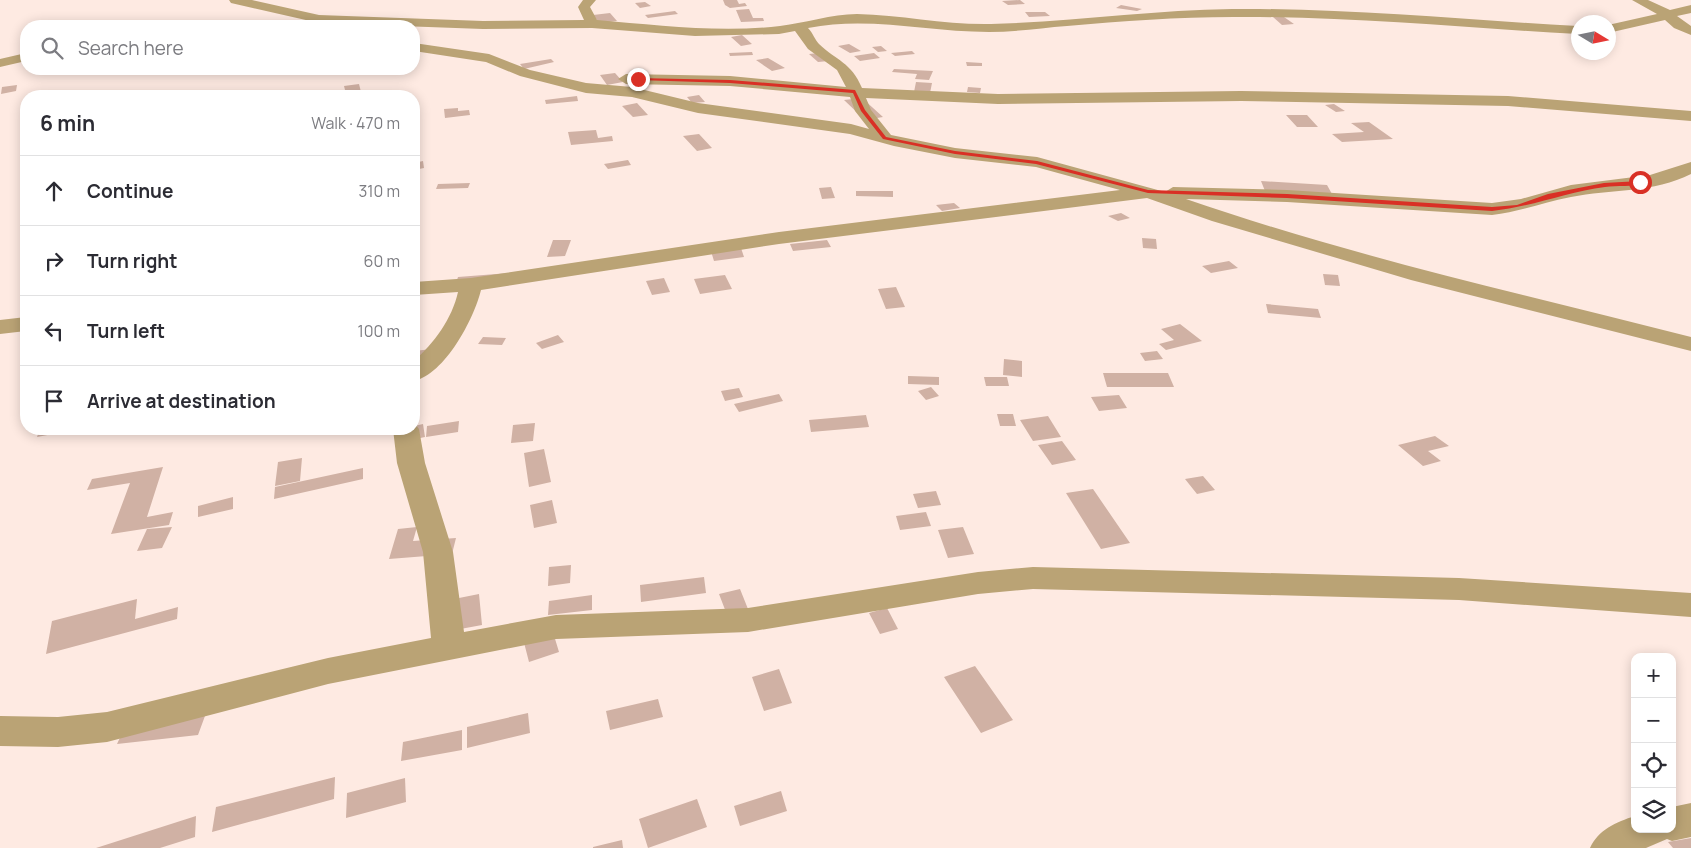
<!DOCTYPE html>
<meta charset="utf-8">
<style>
:root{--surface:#fff;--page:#f2f2f3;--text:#2b2b33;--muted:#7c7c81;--line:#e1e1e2}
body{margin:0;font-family:Manrope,sans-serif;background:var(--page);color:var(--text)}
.controls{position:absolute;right:15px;bottom:15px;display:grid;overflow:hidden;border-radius:10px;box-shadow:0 2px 12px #0003}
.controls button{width:45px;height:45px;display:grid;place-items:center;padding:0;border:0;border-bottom:1px solid var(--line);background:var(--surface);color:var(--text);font:25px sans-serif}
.compass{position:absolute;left:1571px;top:15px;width:45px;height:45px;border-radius:50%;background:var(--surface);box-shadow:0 2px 12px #0003;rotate:100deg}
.stop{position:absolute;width:15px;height:15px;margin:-11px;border:4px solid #d93025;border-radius:50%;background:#fff}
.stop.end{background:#d93025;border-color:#fff;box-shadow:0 1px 5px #0008}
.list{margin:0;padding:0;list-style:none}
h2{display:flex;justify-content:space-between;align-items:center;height:65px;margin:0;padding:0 20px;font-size:21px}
h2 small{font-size:16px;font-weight:400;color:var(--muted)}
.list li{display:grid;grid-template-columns:32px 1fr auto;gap:15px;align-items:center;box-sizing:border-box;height:70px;padding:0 20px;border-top:1px solid var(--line)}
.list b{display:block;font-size:19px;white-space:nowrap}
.list em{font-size:16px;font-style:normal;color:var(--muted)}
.icon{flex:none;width:28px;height:28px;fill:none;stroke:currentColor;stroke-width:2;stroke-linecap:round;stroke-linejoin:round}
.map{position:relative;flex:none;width:1691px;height:848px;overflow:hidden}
.search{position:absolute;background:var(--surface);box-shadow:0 2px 12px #0003;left:20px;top:20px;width:400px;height:55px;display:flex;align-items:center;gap:12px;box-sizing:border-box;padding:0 18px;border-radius:20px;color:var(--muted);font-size:19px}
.panel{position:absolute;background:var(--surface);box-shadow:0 2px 12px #0003;left:20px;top:90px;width:400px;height:345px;border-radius:20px}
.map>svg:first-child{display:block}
.building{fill:#d0b1a4}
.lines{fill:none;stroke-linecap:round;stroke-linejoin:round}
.street{fill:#baa375;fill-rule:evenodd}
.route{fill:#d93025}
</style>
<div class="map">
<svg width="1691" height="848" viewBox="0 0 1691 848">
<rect width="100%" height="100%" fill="#feeae2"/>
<path class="building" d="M723 0H737L739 4 745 3 747 6 730 8 725 5Z
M1020 0 1025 4 1008 5 1002 1Z
M645 2 651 6 640 8 635 3Z
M1121 5 1142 9 1137 11 1116 8Z
M749 9 753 18H763L764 21 741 22 736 10Z
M675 11 678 14 648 18 645 15Z
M1025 12H1045L1050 16 1029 17Z
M610 13 617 21 599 23 593 15Z
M1273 17H1284L1294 24 1282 25Z
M742 35 752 44 741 46 731 37Z
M849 44 861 51 850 53 838 46Z
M881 46 887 51 878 52 872 47Z
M912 51 915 54 895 56 891 53Z
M752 52 753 55 730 56 729 53Z
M819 53 829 61 818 62 809 54Z
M874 53 880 58 860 61 854 56Z
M768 58 785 68 772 71 756 60Z
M551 59 554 62 524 69 520 64Z
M966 62 982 63V66H967Z
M894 69 933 71 929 80 915 79 917 74 892 72Z
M615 73 623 82 607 85 600 75Z
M916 82 932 83 930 93 914 92Z
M359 84 361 92 346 94 344 86Z
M17 85 16 91 1 94 2 87Z
M968 87 981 88 980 93 967 92Z
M699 95 705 102 692 103 687 97Z
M577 96 578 101 546 104 545 100Z
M862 98 883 117 865 120 844 100Z
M637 103 648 115 633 117 622 106Z
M1334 104 1345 111 1336 112 1325 105Z
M458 108V111L469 110 470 115 445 118 444 109Z
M1286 115H1307L1318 127H1297Z
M1369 122 1393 139 1342 142 1332 134 1364 132 1351 123Z
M596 130 598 138 612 136 613 141 571 145 568 132Z
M699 134 712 148 697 151 683 136Z
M628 160 631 165 608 169 604 164Z
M423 161 424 168 414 170V163Z
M1261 181 1327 185 1332 194 1265 191Z
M470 183 468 188 436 189 438 184Z
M831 187 835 198 822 199 819 188Z
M856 191H893V197L856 196Z
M954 203 960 208 942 211 936 205Z
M1121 213 1130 218 1118 221 1108 216Z
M1142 238 1156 239 1157 249 1143 248Z
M553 240H571L565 256 547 257Z
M827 240 831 247 793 251 790 244Z
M740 245 744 257 714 261 710 248Z
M1229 261 1238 268 1211 273 1202 266Z
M509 273 456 283 458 277Z
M1323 274 1338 275 1340 286 1325 285Z
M725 275 732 289 700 294 694 279Z
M664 278 670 292 652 295 646 281Z
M896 287 905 307 886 309 878 289Z
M1266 304 1318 309 1321 318 1268 313Z
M1180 324 1202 341 1166 350 1159 344 1174 340 1161 329Z
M558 335 564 342 542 349 536 343Z
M483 337 506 338 502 345 478 344Z
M432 349 431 356 414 358V351Z
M1157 351 1163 359 1145 361 1140 353Z
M1004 359 1022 361V377L1003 375Z
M1103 373H1168L1174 387H1107Z
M908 376 939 377V385L908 384Z
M984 377H1007L1009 386H986Z
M931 387 939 396 926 400 918 391Z
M739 388 743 397 725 401 721 391Z
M779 394 783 401 739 412 734 404Z
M1119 395 1127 408 1099 411 1091 397Z
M997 414H1013L1016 426H1000Z
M866 415 869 427 811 432 809 420Z
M1048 416 1061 437 1033 441 1020 420Z
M459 421 458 432 426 437 427 426Z
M535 423 533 441 511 443 513 425Z
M423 424 425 437 397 443 396 430 414 429V426Z
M40 429H69L68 431 37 437Z
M102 429H138V430L99 435Z
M1435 436 1449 446 1428 451 1441 461 1423 466 1398 445Z
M1062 441 1076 460 1052 465 1038 445Z
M544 449 551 482 529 487 524 453Z
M302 458 300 481 275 486 278 462Z
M163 467 147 517 173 512 169 525 111 534 130 483 87 490 92 479Z
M363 468V479L274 499 275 487Z
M1203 476 1215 490 1197 494 1185 479Z
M1093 489 1130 543 1101 549 1066 493Z
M936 491 941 505 918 508 913 494Z
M233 497V509L198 517V506Z
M552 500 557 523 534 528 530 505Z
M926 512 931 526 900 530 896 516Z
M172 527 162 548 137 551 147 529Z
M417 527 413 541 456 538 452 554 389 559 398 529Z
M963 527 974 554 948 558 938 530Z
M571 565 570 583 548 586 549 567Z
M704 577 706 593 641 602 640 585Z
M740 589 750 614 729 620 719 594Z
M479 594 482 625 455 630 454 599Z
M592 595V610L548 615 549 601Z
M137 599 135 619 178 607 177 619 46 654 52 621Z
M887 608 898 629 880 634 869 613Z
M549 619 559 652 529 662 520 627Z
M975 666 1013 720 981 733 944 677Z
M779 669 792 703 764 711 752 677Z
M658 699 663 717 610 730 606 711Z
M209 705 198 735 117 744 131 714Z
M528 713 530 733 467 748V727Z
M462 730V750L401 761 403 742Z
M335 777 334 799 212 832 216 807Z
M405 778 406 802 346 818 347 793Z
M781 791 787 811 740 826 734 806Z
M697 799 707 827 648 848 639 819Z
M196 816 195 837 160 848H96Z
M1691 838V848H1673L1668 842Z
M622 840 623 848H593V847Z"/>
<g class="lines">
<path class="street" d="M229 0H252L319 15 483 21 584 20 578 7 583 0H596L590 7 597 20C657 25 719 33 780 26 806 23 831 14 857 14 902 15 946 25 991 24 1071 22 1152 10 1232 9 1348 8 1463 20 1578 26V34C1463 28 1349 16 1233 17 1178 17 1122 21 1067 26 1041 28 1015 32 989 32 928 32 869 16 808 28 813 33 815 40 819 44 837 61 851 62 862 88L998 94 1241 91 1508 96 1691 111V121L1508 106 1241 101 998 104 866 98 871 110 891 135 955 148 1037 157 1165 192 1173 187 1287 190 1492 203 1521 199 1571 185 1650 175 1691 162V174C1654 193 1610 189 1571 197 1544 202 1519 212 1492 215L1287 202 1186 199C1351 256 1522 294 1691 337V351L1411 280 1212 221 1147 198 779 244 481 290C474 319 445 374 414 381V361C434 343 452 319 458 292L414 295V282L471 278 779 232 1120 190 1036 167 955 158 894 146 850 134 698 113 632 97 586 93 520 76 486 62 414 51V43L489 54 530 70 586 83 632 87 698 103 851 124 869 129 855 111 850 97 730 86 626 84 618 79 626 74 730 76 846 87 837 70 808 49 795 31 779 34 695 36 592 28 483 29 319 23 231 3Z
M1632 0H1648L1670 10 1691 5V13L1677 16 1691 26V35L1674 28 1665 20 1608 33V25L1657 14Z
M26 53V61L0 67V59Z
M26 317V331L0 334V320Z
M414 423 419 429 425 463 453 552 464 632 556 615 748 608 978 572 1033 567 1459 578 1691 593V617L1459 600 1033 589 978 594 748 632 556 639 328 684 107 742 58 747 0 746V716L58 717 107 712 328 658 431 638 423 552 397 463 393 429H414Z
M1691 803V837L1672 841 1667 839 1646 848H1590C1598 830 1616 822 1635 816V829H1672V807Z"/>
</g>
<path class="route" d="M637 78 730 80 855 90 865 110 886 137 955 151 1037 161 1148 190 1287 194 1492 207 1517 205 1548 194 1604 183 1640 181 1643 182C1633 188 1617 185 1605 187 1567 192 1531 207 1492 211L1287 198 1148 193 1036 164 955 154 883 139 861 111 853 93 730 83 638 80Z"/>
</svg>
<div class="controls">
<button>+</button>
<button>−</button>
<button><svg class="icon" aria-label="locate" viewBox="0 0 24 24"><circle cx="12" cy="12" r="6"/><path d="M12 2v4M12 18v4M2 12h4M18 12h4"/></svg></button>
<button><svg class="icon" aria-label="layers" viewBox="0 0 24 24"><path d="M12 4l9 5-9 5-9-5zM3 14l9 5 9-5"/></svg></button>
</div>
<svg class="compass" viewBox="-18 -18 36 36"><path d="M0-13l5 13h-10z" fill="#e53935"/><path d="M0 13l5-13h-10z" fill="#7c7c81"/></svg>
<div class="stop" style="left:1640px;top:182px"></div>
<div class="stop end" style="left:638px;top:79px"></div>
<div class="search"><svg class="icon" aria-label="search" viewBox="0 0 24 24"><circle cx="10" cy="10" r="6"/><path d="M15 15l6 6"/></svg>Search here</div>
<section class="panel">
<h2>6 min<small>Walk · 470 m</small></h2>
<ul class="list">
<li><svg class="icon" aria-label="ahead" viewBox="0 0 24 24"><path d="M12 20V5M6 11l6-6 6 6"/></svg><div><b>Continue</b></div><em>310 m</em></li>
<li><svg class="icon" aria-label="right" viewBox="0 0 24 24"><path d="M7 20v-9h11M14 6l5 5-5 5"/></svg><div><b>Turn right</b></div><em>60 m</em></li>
<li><svg class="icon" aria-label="left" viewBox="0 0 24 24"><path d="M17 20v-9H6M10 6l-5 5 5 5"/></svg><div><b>Turn left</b></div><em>100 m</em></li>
<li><svg class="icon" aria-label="arrive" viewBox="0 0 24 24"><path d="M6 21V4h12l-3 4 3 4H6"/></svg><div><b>Arrive at destination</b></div></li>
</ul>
</section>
</div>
